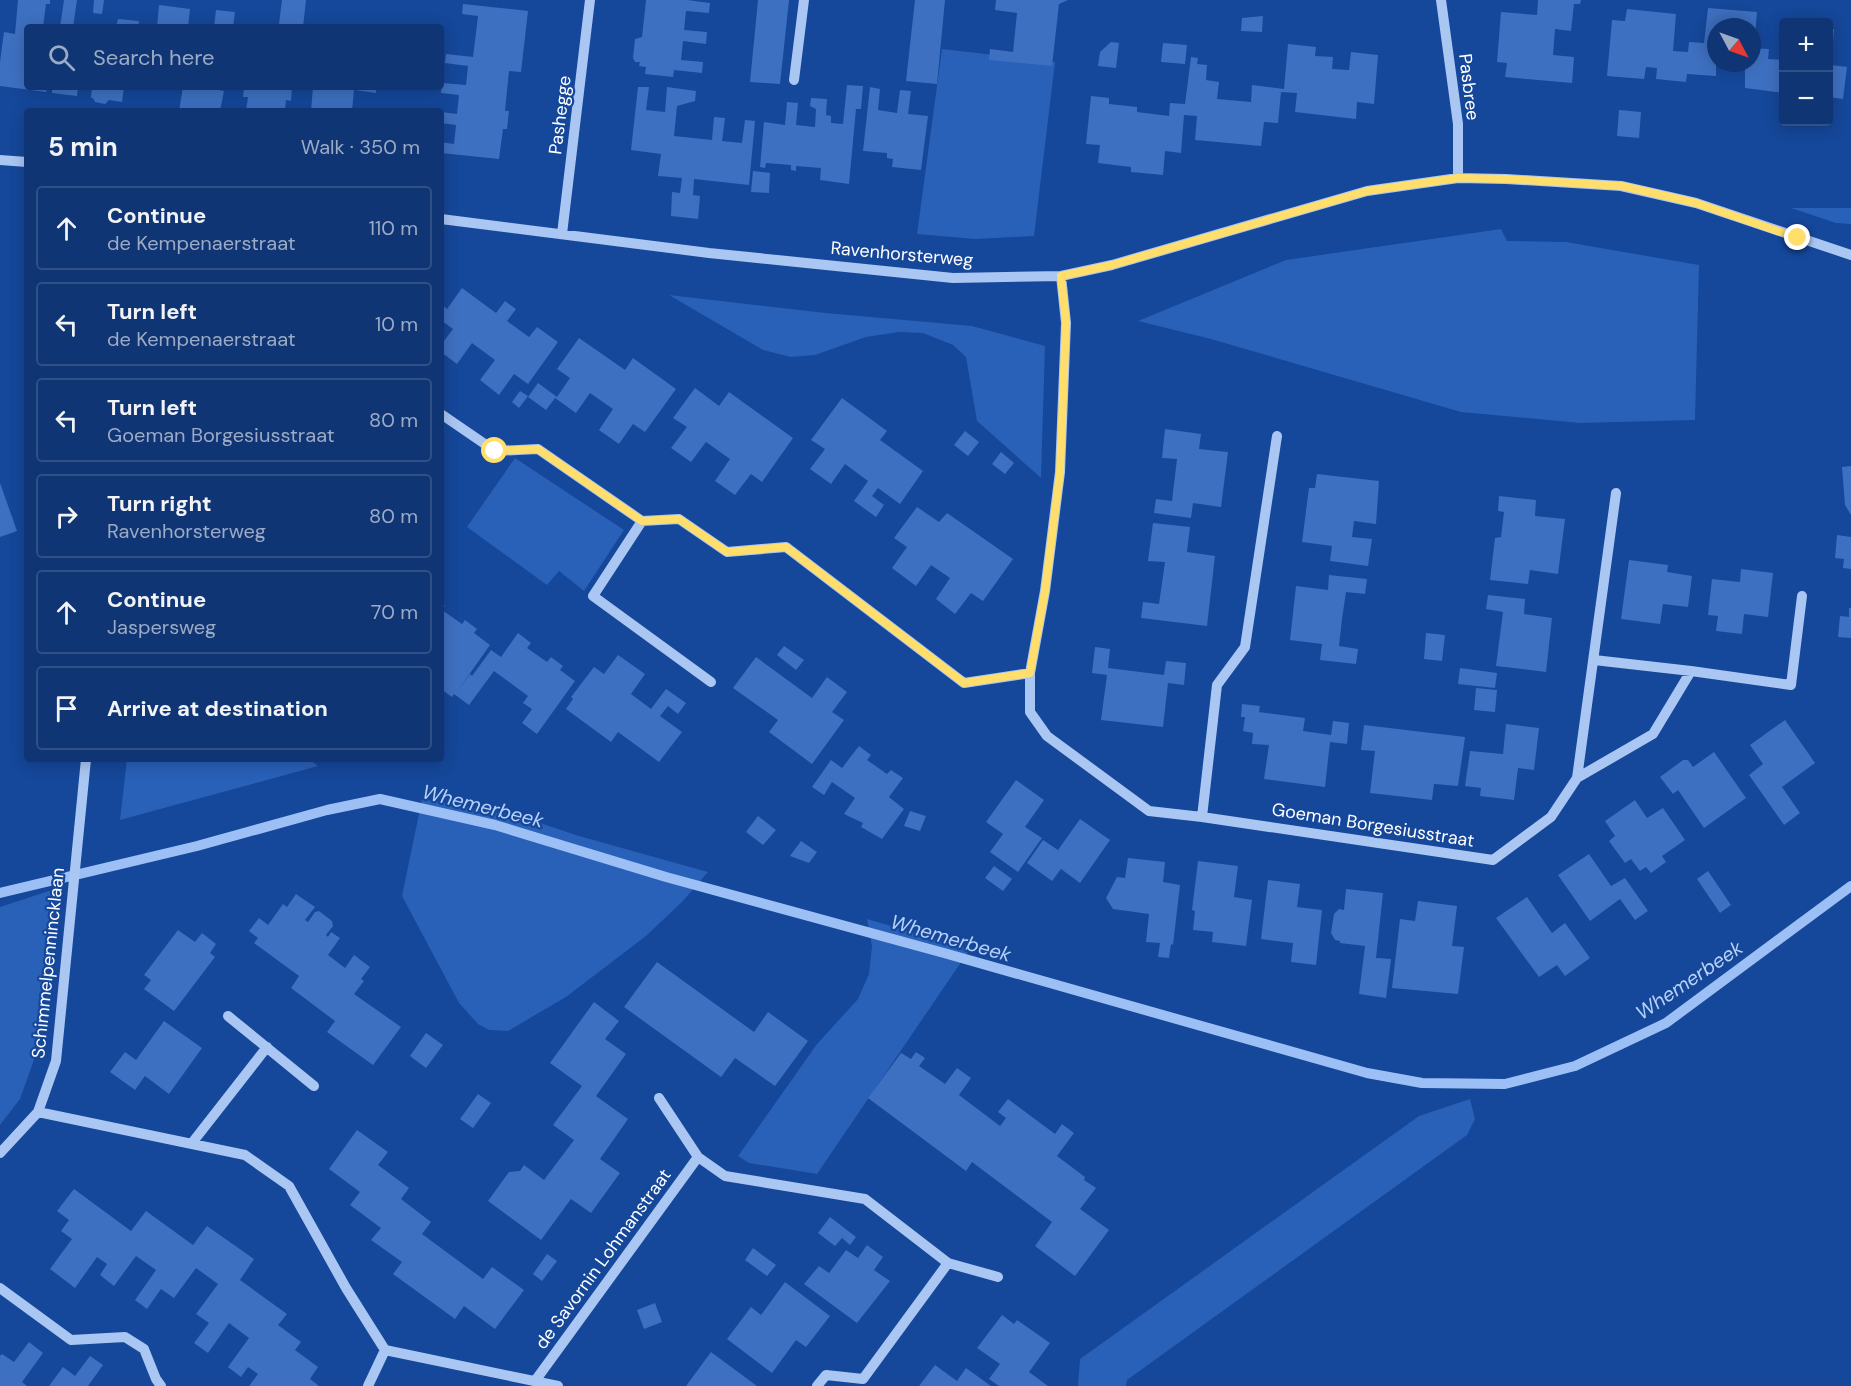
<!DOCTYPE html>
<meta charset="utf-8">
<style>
:root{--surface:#103574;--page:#1e407c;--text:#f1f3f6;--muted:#9cabc5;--line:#305086}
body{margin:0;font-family:"DM Sans",sans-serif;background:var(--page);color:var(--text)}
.controls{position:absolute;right:18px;top:18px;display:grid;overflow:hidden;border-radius:6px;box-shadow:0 3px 15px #0003}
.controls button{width:54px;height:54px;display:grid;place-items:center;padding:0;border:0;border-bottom:2px solid var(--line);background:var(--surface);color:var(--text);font:30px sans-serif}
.compass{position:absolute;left:1707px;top:18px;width:54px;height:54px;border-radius:50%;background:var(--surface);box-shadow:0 3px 15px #0003;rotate:131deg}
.stop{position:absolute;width:18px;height:18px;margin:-14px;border:4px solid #ffde6c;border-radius:50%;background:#fff}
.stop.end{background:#ffde6c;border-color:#fff;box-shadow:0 2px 6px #0008}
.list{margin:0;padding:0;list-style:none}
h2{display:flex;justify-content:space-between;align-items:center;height:78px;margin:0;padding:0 24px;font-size:26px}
h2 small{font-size:20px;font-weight:400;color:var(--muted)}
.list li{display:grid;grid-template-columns:39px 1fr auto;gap:18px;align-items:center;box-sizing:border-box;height:84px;margin:0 12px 12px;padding:0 12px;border:2px solid var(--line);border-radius:6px}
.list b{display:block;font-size:22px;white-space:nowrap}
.list p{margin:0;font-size:20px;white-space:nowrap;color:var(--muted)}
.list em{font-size:20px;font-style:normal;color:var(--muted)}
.icon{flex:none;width:33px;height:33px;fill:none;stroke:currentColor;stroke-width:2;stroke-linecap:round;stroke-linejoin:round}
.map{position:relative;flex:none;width:1851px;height:1386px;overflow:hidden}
.search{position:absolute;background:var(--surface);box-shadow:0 3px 15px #0003;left:24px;top:24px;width:420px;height:66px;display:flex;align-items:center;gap:15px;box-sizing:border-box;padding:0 21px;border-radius:6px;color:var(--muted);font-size:22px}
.panel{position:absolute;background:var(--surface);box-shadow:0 3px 15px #0003;left:24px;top:108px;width:420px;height:654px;border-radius:6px}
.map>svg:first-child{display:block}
.green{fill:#2960b8}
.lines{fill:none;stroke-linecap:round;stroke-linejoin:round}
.stream{stroke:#9cc0f5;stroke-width:10}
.building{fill:#3e70c1}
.minor{stroke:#aac6f2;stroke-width:10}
.route{stroke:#ffde6c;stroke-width:8}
.labels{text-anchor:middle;stroke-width:4.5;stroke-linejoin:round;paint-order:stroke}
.street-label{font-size:18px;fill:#fff;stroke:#15479a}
.water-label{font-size:20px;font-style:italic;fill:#b7d1f9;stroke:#15479a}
</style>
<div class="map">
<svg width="1851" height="1386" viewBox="0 0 1851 1386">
<rect width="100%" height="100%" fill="#15479a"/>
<path class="green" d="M942 49 1055 62 1034 236 976 239 917 234Z
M1791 208H1851V224L1836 223Z
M1501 229 1507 241 1566 242 1699 265 1695 420 1580 423 1461 412 1211 339 1138 321 1286 260Z
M669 295 826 313 972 326 1045 346 1041 478 977 421 966 357 953 345 923 333 899 332 866 337 815 355 791 357 763 350Z
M515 458 624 530 584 591 559 571 547 585 467 527Z
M127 759H309L318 766 120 820Z
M422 799 519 816 579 836 708 872 683 901 646 936 566 997 508 1031 489 1030 478 1024 459 1003 402 896Z
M52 890 34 1060 20 1099 0 1125V907Z
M867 919 970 949 817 1174 749 1163 738 1156 817 1044 858 999 869 974 872 946Z
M1470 1099 1475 1119 1467 1135 1127 1380 1126 1386H1078L1080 1359 1419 1116Z"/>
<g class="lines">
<path class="stream" d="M0 893 197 846 327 810 380 799 495 825 666 877 944 953 1367 1073 1422 1083 1505 1084 1575 1066 1666 1023 1851 886"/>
</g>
<path class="building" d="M18 0H50V4H46L43 27H27V87H47L46 92 0 86V62L4 32 15 34Z
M64 0H77L73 27H60Z
M94 0H104L102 14 93 13Z
M282 0H306L303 27H288V25L279 24Z
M646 0H687L710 3 709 13 686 11 684 30 707 32 706 44 683 41 681 60 703 62 702 73 674 70 673 77 645 74 646 67 639 66 640 62H635L633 58 635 39 642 37Z
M758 0H789L780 84 750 82Z
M915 0H945L937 84 906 81Z
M996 0H1068L1059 4 1052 66 989 60 990 49 1013 52 1017 13 995 10Z
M1538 0H1581L1580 4H1574L1571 31 1555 29 1553 55 1574 57 1572 83 1505 77 1507 63 1497 62 1501 12 1537 15Z
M463 4 528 11 521 72 509 71 505 111H509L507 129H503L499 159 441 153V142L454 144 456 125 441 123V112L457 114 459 95 441 93 442 83 466 85 468 66 445 63 446 54 473 57 478 16 462 14Z
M159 5 190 9 188 27H157Z
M1708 8 1757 12 1754 47H1752V27H1716V76L1687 74 1686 82 1656 79 1657 68 1646 67 1644 79 1607 76 1612 20 1625 21 1627 9 1676 14 1673 51 1688 52 1689 42 1704 43Z
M216 10 235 12 233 27H214Z
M1263 16 1262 32 1241 31 1242 18Z
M118 19 139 21 138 27H116Z
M1828 29H1834L1831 65 1847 67 1843 99 1828 97Z
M1111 42 1119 43 1116 68 1098 66 1100 52Z
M1163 43 1187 45 1185 64 1161 62Z
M1288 44 1316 47 1315 56 1333 57 1332 69 1349 70 1351 52 1378 55 1374 104 1357 102 1356 119 1295 112 1297 93 1281 92 1278 123 1264 122 1261 146 1195 140 1197 116 1184 115 1181 153 1165 151 1163 175 1131 172V167L1098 163 1100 145 1086 144 1091 96 1109 98V104L1137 107V112L1169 116 1170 103 1185 104 1191 57 1198 58 1197 64 1207 65 1206 80 1219 82 1217 99 1251 102 1252 85 1284 89Z
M1752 48 1769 49 1768 59 1784 60V93L1745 88V67L1722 65V63H1752Z
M847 85 863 86 861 109H856L849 184 820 180 821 168 796 166V171L791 170V165L766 163 765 168 760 167 764 122 785 125 787 102 798 103 796 125 815 127 816 109 810 106 811 98 827 99 826 115 831 116V123L843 124Z
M52 87H78L77 96 52 93Z
M92 87H124L122 102 109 100 105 104 95 102 93 98H91Z
M183 87H203L224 91 220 111H179Z
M244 87H292L291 101 286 100 285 111H246L248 97H243Z
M313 87H376V93L354 90 352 111H311Z
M638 87H649L646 110 665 112 667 87 696 91 695 101 677 106 674 136 712 140 714 117 725 118 722 141 742 143 745 120 755 121 749 185 694 179 693 195 700 196 698 219 671 216 672 192 680 193 682 178 658 176 661 154 631 150Z
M870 87 880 89 878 110 897 113 900 90 911 91 908 114 928 116 921 170 892 167 893 159 887 158V153L863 151Z
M1619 110 1641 112 1639 138 1617 136Z
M753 171 770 173 769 193 751 192Z
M462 288 496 313 505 301 516 309 507 321 529 337 537 327 558 342 528 384 514 374 499 395 480 380 495 360 472 343 457 364 441 352V345L453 329 441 320V306L442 305 447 309Z
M579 338 625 370 633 358 676 389 645 432 633 424 619 444 599 430 613 409 590 393 576 413 555 398 546 410 528 397 538 383 557 397 570 378 557 369Z
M695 388 719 406 729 392 793 438 762 482 751 474 735 495 715 481 730 459 706 442 691 462 671 448 687 427 673 418Z
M520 391 528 396 519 408 512 402Z
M842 398 887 431 880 440 923 471 900 504 878 488 872 496 884 505 876 517 854 501 868 481 845 464 831 484 810 469 825 449 811 440Z
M1165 429 1201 434 1199 449 1228 452 1221 507 1193 503 1191 518 1154 513 1156 499 1172 501 1177 459 1162 458Z
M965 431 979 442 968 456 954 445Z
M1001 452 1014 463 1005 474 992 464Z
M1851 466V515L1845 505 1842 467Z
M1317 474 1379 481 1376 524 1354 521 1352 537 1372 539 1368 566 1330 561 1332 546 1302 542 1309 488H1315Z
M0 483 17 531 0 537Z
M1499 496 1536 500 1535 516 1565 519 1558 574 1530 570 1528 584 1490 580 1495 538 1501 537 1504 512 1498 511Z
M917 507 939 522 947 513 1013 559 983 601 971 593 955 614 936 599 950 578 931 565 916 586 892 568 907 547 894 538Z
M1153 523 1190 527 1187 552 1215 556 1207 626 1141 618 1143 602 1159 604 1165 562 1148 561Z
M1837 535 1851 537V569L1843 568 1844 559 1835 558Z
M1629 560 1668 565 1667 572 1692 576 1688 607 1663 604 1660 624 1621 619Z
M1741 569 1773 573 1768 617 1744 614 1742 634 1716 631 1718 616 1708 615 1712 579 1740 582Z
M1329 575 1367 579 1365 594 1346 592 1342 619 1339 646 1358 649 1356 664 1320 660 1322 644 1290 640 1296 586 1328 590Z
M1488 595 1525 599 1524 614 1552 618 1546 672 1496 666 1503 612 1486 609Z
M441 602 445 606 442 610 462 624 465 620 477 629 474 633 490 645 456 693 470 674 472 676 491 650 501 657 518 633 531 643 527 648 547 662 551 657 563 666 560 670 575 681 537 734 522 723 532 709 523 703 528 696 494 671 469 705 454 694 452 697 441 689V678L444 674 441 672Z
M1849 608H1851V638L1838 637 1840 616 1849 617Z
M1426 633 1445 635 1442 661 1424 659Z
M784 646 804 660 796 670 777 655Z
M1095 647 1110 649 1108 668 1164 675 1166 661 1186 663 1184 685 1168 683 1163 727 1101 720 1107 675 1092 673Z
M618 655 645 674 631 694 651 709 666 689 686 703 678 714 668 706 660 716 682 732 659 762 618 732 611 742 566 709 573 699 571 697 594 667 604 674Z
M756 657 812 698 827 677 847 692 832 712 844 720 812 764 769 732 778 720 733 688Z
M1460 668 1497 673 1495 688 1458 684Z
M1476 688 1497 690 1495 712 1474 710Z
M1242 704 1260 706 1259 712 1305 718 1303 731 1331 735 1333 721 1349 723 1347 744 1330 742 1325 787 1264 779 1269 745 1252 744 1253 733 1243 731 1245 717H1241Z
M1785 720 1815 763 1782 787 1800 813 1784 825 1749 775 1763 764 1750 745Z
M1506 724 1539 728 1534 770 1518 768 1514 800 1480 796 1481 788 1465 786 1470 751 1503 754Z
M1364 725 1465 737 1458 786 1434 784 1432 800 1370 793 1375 751 1361 750Z
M859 746 871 755 867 760 887 774 891 770 903 778 889 797 904 809 882 839 861 827 863 823 844 814 855 798 832 782 824 795 812 787 831 760 842 768Z
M1714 752 1746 798 1704 828 1678 790 1673 794 1660 777 1683 760H1688L1693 767Z
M1016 780 1044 800 1025 827 1042 838 1018 872 990 852 1003 834 986 822Z
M1635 800 1647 818 1663 808 1685 840 1662 856 1666 862 1651 873 1646 867 1640 871 1631 859 1625 863 1609 841 1615 836 1605 821Z
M910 811 926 816 920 831 904 826Z
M758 816 776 830 763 845 746 832Z
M1080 819 1110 840 1080 883 1061 869 1052 881 1027 863 1043 840 1058 850Z
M801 841 817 852 809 863 790 856Z
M1589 854 1611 886 1625 878 1648 911 1635 920 1620 899 1590 921 1558 875Z
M1128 858 1165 862 1163 882 1180 885 1173 945 1171 944 1169 958 1158 957 1160 943 1146 942 1149 914 1113 909 1106 898 1117 877 1125 878Z
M1198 861 1238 866 1234 897 1252 900 1246 946 1212 942 1213 932 1193 930 1195 911 1192 910Z
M994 866 1012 879 1003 891 985 878Z
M1708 871 1731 905 1720 913 1697 879Z
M1268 880 1300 884 1297 907 1322 910 1316 965 1291 962 1293 943 1261 939Z
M1346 889 1383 893 1376 958 1391 959 1386 998 1359 994 1365 946 1340 943V941L1335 940 1331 933 1334 914 1339 909 1344 910Z
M296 894 315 907 305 920 308 922 315 912 319 911 332 921 333 926 326 935 328 937 331 932 340 938 328 955 345 968 354 955 370 967 361 979 364 981 354 994 401 1027 373 1065 327 1032 335 1021 291 988 299 976 254 943 258 938 249 931 259 918 268 925 283 904 287 907Z
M1527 897 1552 933 1565 923 1590 958 1565 976 1557 965 1539 977 1496 918Z
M1418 901 1457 906 1452 946 1464 947 1458 994 1392 988 1400 919 1415 921Z
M178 930 195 942 202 933 216 944 210 953 215 957 174 1011 144 989 151 980 144 975Z
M657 962 754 1032 768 1012 808 1041 775 1086 735 1058 721 1077 624 1007Z
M594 1002 619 1021 605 1039 626 1054 596 1096 628 1119 600 1159 620 1173 591 1213 571 1199 541 1240 488 1201 509 1172 520 1171 524 1165 544 1180 574 1140 553 1125 582 1086 550 1063Z
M164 1021 202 1048 169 1094 145 1076 135 1090 110 1072 125 1052 136 1060Z
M426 1033 443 1045 426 1068 410 1056Z
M916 1052 925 1058 919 1066 945 1084 957 1068 971 1078 959 1095 1000 1126 1006 1118 998 1112 1008 1099 1055 1134 1062 1124 1074 1133 1057 1156 1085 1177 1084 1180 1096 1188 1080 1209 1109 1230 1075 1276 1035 1246 1052 1222 972 1162 966 1171 868 1098 901 1053 911 1059Z
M478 1094 491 1103 473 1128 460 1119Z
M357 1130 388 1152 378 1165 409 1188 401 1199 431 1222 422 1234 483 1279 492 1267 524 1290 495 1329 464 1306 455 1319 393 1274 402 1262 371 1240 381 1228 350 1205 360 1192 329 1169Z
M74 1189 131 1231 146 1211 193 1245 207 1226 254 1259 240 1280 287 1314 278 1325 301 1342 295 1350 318 1367 310 1379 319 1386H249L258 1374 248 1367 241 1377 228 1367 249 1338 229 1323 208 1353 194 1343 209 1323 196 1314 218 1284 196 1268 174 1298 161 1289 147 1309 135 1300 156 1270 136 1256 114 1286 100 1275 107 1264 97 1257 75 1288 50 1269 72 1239 61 1231 69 1220 57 1211Z
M830 1217 856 1237 850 1245 842 1238 835 1246 818 1233Z
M867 1245 883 1257 874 1270 890 1281 857 1323 804 1284 819 1266 829 1273 846 1250 858 1258Z
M753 1248 776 1265 767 1276 745 1260Z
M547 1254 557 1261 542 1281 533 1274Z
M785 1282 830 1316 806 1347 796 1340 772 1373 727 1339 751 1307 761 1315Z
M655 1303 662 1322 644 1329 637 1310Z
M1002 1315 1014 1324 1017 1320 1050 1343 1029 1372 1048 1386H999L989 1379 1000 1364 977 1348Z
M29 1342 43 1353 22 1382 27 1386H0V1356L2 1354 14 1362Z
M711 1352 757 1386H686Z
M90 1356 103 1365 88 1386H49L63 1367 75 1376Z
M935 1365 957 1381 966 1368 991 1386H919Z"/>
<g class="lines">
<path class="minor" d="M1441 0 1458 124V178
M794 80 804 0
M0 160 27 162
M441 219 709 253 953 278 1061 276 1112 265 1367 191 1458 178 1506 179 1621 186 1696 203 1851 255
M562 234 590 0
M1061 276 1066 323 1060 472 1045 591 1030 673V712L1047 736 1149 811 1202 817 1493 860 1551 817 1577 778 1616 493
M441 414 495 451 538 449 642 521 679 519 727 552 786 547 964 683 1030 673
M642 521 593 596 711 682
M1594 660 1691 671 1791 685 1802 596
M1577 778 1653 734 1691 671
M1202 817 1217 685 1245 647 1277 436
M228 1016 314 1086
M659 1098 698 1157 725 1176 865 1199 948 1263 998 1277
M38 1112 245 1155 289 1186 346 1288 385 1350 558 1386
M192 1143 267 1047
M0 1153 38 1112 56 1061 86 759
M0 1288 71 1340 125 1337 144 1349 156 1379 161 1386
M535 1381 698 1157
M368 1386 385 1350
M817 1386 826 1375 863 1379 948 1263"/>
</g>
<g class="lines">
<path class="route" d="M495 451 538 449 642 521 679 519 727 552 786 547 964 683 1030 673 1045 591 1060 472 1066 322 1061 276 1112 265 1367 191 1458 178 1506 179 1622 186 1696 203 1798 238"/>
</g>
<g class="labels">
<g class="street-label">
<text transform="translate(1469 87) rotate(83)" y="6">Pasbree</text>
<text transform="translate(560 115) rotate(-83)" y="6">Pashegge</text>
<text transform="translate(902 254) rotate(5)" y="6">Ravenhorsterweg</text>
<text transform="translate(1373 825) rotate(9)" y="6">Goeman Borgesiusstraat</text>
<text transform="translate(48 963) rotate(-84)" y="6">Schimmelpennincklaan</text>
<text transform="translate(603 1259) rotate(-54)" y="6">de Savornin Lohmanstraat</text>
</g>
<g class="water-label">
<text transform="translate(483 806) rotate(14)" y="7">Whemerbeek</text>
<text transform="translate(951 938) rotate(16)" y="7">Whemerbeek</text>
<text transform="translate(1689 980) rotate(-34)" y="7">Whemerbeek</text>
</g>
</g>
</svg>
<div class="controls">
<button>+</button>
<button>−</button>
</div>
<svg class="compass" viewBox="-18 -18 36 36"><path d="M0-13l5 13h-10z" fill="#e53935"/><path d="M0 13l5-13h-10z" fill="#9cabc5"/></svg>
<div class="stop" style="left:495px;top:451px"></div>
<div class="stop end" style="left:1798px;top:238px"></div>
<div class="search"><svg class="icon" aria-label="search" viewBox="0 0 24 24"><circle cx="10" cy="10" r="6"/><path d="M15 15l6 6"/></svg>Search here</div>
<section class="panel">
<h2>5 min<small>Walk · 350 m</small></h2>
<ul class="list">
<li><svg class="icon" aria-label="ahead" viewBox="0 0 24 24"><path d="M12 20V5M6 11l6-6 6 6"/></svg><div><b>Continue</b><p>de Kempenaerstraat</p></div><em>110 m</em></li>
<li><svg class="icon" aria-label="left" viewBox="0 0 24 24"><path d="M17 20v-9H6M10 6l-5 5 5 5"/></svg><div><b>Turn left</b><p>de Kempenaerstraat</p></div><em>10 m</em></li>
<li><svg class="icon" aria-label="left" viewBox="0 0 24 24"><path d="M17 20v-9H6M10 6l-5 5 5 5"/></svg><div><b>Turn left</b><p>Goeman Borgesiusstraat</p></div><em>80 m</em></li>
<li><svg class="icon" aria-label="right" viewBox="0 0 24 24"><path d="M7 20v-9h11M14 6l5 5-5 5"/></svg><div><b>Turn right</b><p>Ravenhorsterweg</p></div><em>80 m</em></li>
<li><svg class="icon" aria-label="ahead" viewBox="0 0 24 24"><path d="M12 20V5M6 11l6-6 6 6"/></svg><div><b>Continue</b><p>Jaspersweg</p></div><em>70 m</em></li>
<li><svg class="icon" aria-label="arrive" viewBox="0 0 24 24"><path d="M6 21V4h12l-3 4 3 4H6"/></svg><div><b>Arrive at destination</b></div></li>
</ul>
</section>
</div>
